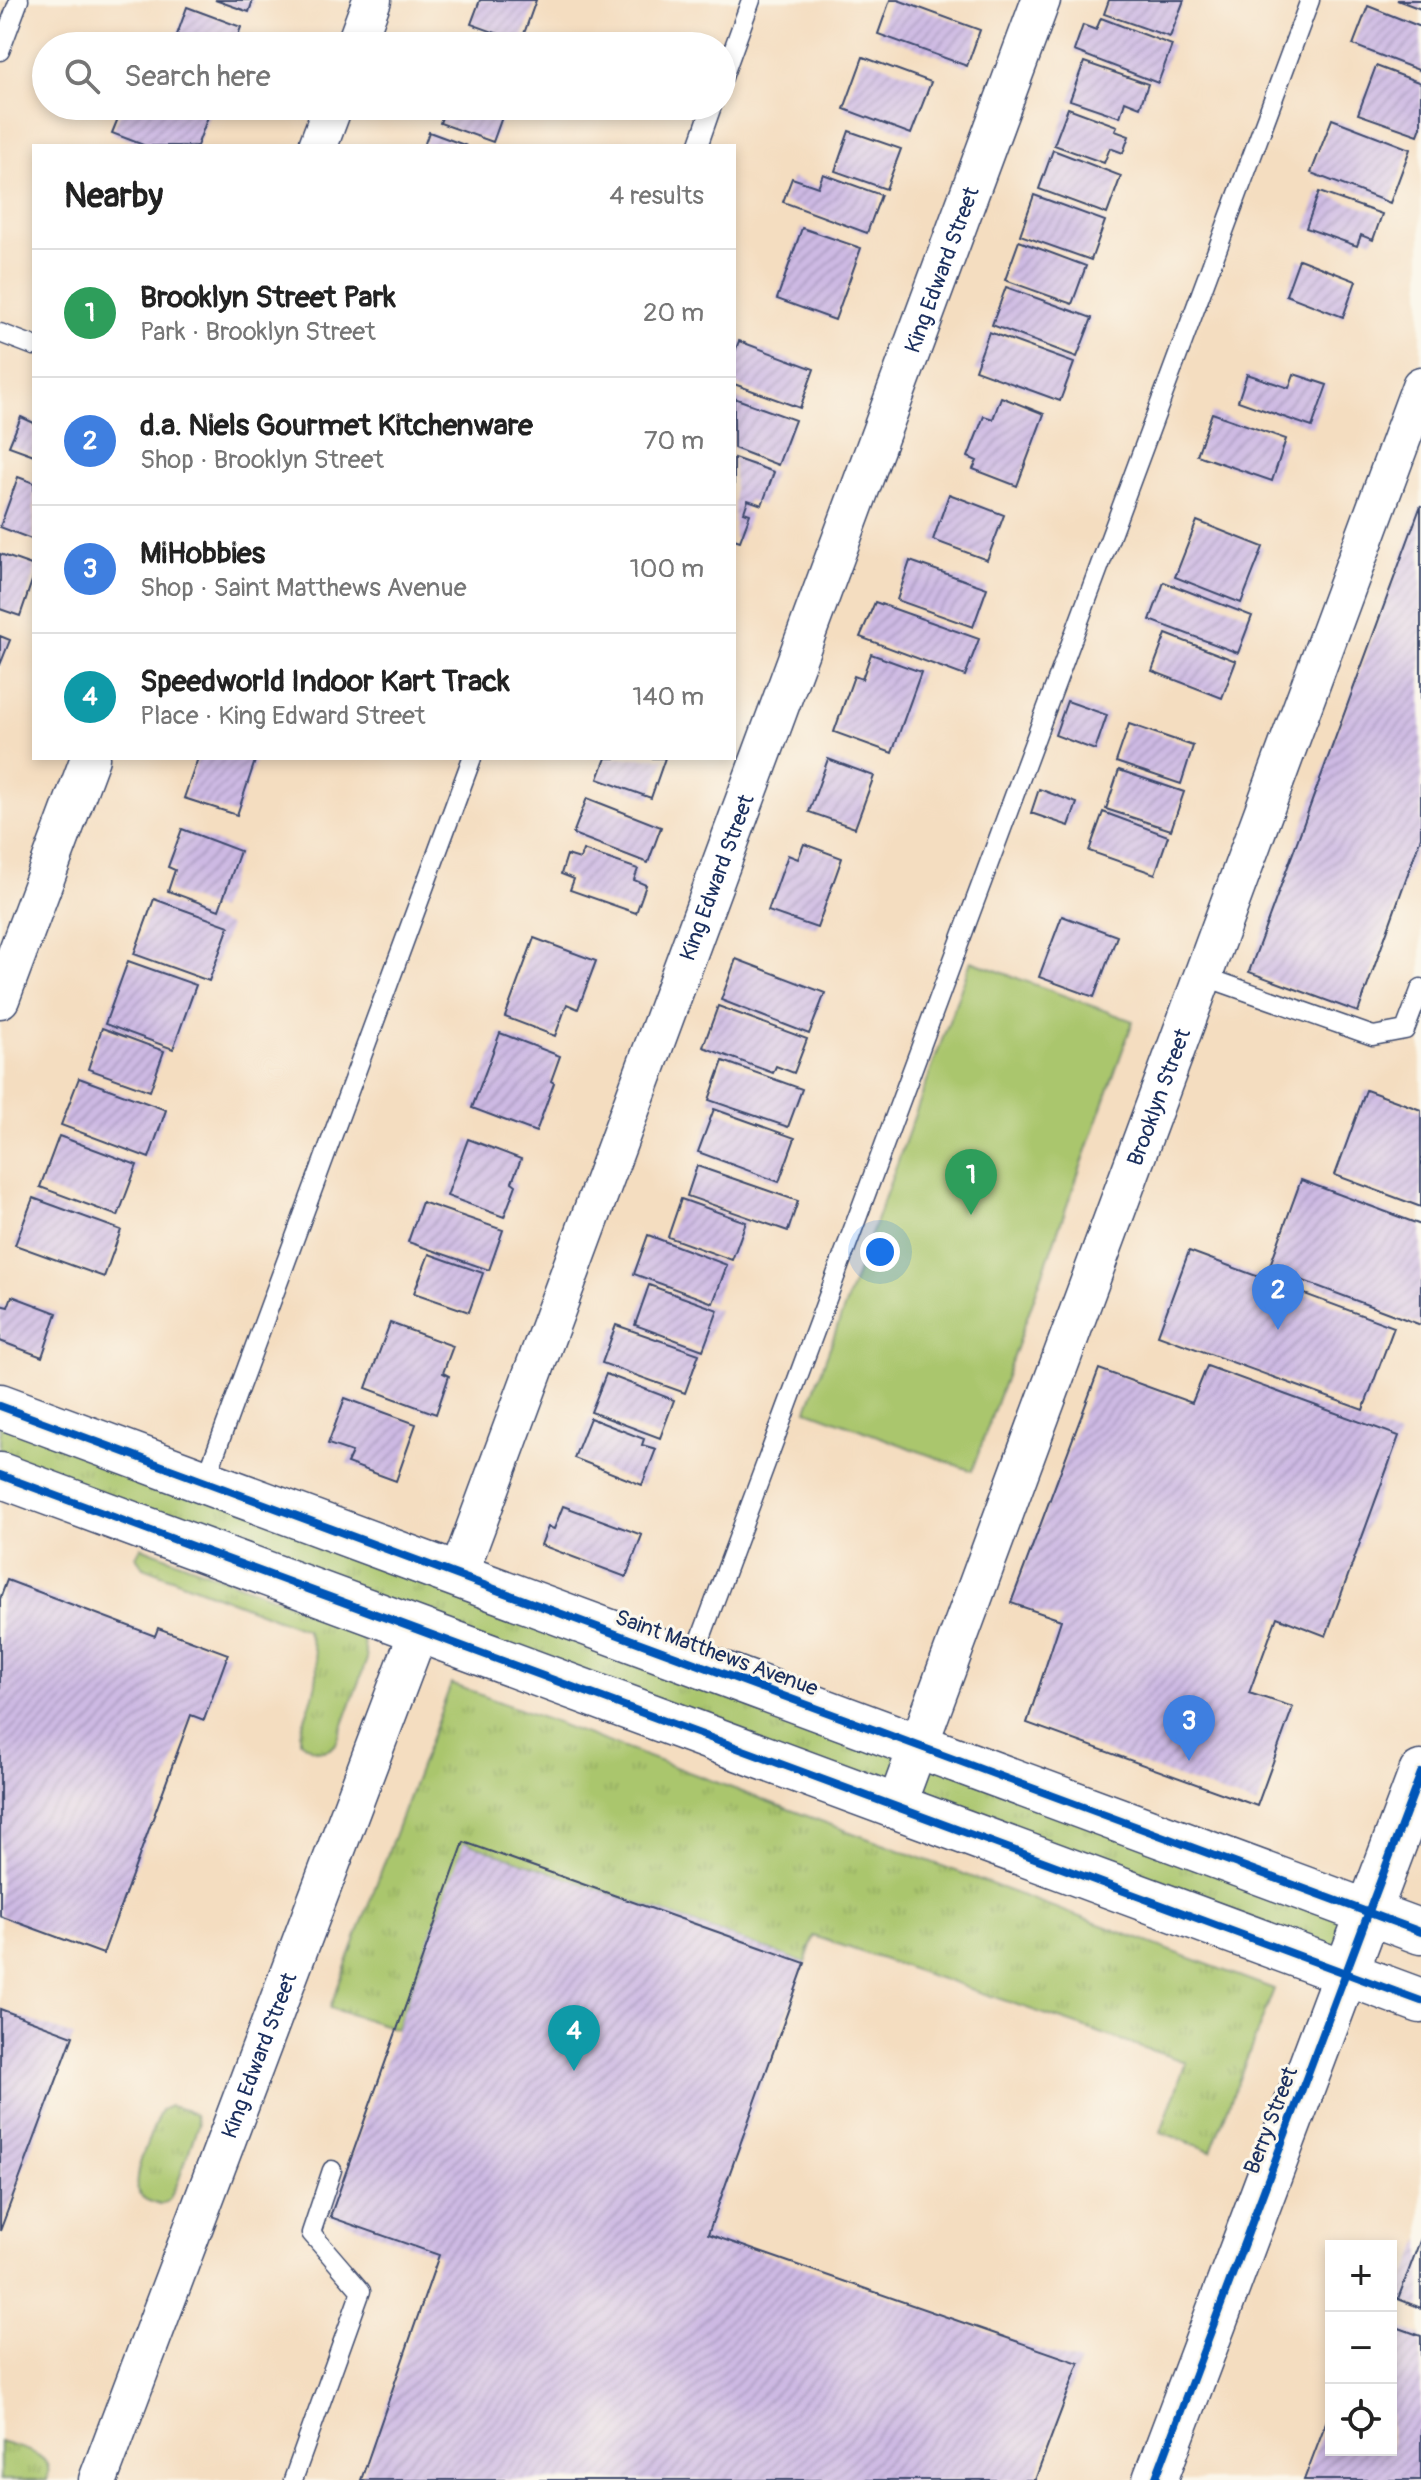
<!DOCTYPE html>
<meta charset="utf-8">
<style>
:root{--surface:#fff;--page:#f6f6f6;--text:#222;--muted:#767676;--line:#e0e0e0;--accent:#1a73e8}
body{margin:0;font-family:Pangolin,sans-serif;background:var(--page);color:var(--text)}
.controls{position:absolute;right:24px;bottom:24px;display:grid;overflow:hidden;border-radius:0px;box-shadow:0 4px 12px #0003}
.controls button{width:72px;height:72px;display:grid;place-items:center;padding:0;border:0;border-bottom:2px solid var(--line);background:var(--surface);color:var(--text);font:40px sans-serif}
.you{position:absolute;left:880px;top:1252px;width:28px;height:28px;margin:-20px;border:6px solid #fff;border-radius:50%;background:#1a73e8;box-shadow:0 0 0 12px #1a73e833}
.badge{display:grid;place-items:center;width:52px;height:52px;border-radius:50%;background:var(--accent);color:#fff;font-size:26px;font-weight:700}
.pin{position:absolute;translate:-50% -66px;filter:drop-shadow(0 2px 4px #0008)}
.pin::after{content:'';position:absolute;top:42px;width:28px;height:24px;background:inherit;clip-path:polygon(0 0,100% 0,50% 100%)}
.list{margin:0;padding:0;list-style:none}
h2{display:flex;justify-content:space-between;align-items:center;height:104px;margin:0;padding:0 32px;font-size:34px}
h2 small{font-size:26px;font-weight:400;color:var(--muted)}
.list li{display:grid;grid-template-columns:52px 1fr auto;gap:24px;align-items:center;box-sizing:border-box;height:128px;padding:0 32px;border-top:2px solid var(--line)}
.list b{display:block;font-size:30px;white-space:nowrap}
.list p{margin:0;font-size:26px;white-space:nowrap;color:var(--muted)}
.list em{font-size:26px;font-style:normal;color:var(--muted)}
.icon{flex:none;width:44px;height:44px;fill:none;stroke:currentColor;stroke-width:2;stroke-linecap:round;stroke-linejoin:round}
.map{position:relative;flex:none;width:1421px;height:2480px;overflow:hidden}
.search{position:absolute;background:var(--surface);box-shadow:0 4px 12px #0003;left:32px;top:32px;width:704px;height:88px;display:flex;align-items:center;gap:20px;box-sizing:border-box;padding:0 28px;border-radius:44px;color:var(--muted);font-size:30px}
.panel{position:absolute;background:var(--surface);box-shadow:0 4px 12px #0003;left:32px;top:144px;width:704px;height:616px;border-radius:0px}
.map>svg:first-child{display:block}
.grass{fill:url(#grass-tufts);stroke:#627a66;stroke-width:2}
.park{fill:#aac66d;stroke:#627a66;stroke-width:2}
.building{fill:url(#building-hatch)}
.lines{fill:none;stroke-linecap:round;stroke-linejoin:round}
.service-casing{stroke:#3c496d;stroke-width:21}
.minor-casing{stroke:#3c496d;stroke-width:41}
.tertiary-casing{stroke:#3c496d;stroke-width:47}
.service{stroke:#fff;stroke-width:18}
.minor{stroke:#fff;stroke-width:38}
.tertiary{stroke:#fff;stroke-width:44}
.cycleway-casing{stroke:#fbf7ec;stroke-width:13}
.cycleway{stroke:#0057b8;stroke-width:8}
.labels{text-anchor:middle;stroke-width:6;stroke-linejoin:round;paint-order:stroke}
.street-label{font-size:22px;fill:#1b2f5e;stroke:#fbf7ec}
</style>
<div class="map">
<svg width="1421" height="2480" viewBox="0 0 1421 2480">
<defs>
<pattern id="grass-tufts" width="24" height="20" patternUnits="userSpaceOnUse" patternTransform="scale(2)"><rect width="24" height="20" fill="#aac66d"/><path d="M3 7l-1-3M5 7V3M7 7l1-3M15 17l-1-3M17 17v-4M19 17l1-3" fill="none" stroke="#92aa61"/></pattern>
<pattern id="building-hatch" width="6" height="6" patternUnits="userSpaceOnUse" patternTransform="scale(2)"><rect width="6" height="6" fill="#cdb9e3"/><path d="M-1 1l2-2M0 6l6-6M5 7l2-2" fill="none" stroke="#af9fc5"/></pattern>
</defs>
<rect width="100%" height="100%" fill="#fbf7ec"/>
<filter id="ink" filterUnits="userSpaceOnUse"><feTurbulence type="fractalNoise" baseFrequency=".0125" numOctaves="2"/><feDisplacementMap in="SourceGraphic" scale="16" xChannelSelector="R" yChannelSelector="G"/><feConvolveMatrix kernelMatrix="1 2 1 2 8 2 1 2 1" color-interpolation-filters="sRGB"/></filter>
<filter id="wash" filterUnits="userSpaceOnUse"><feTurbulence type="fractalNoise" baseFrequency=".006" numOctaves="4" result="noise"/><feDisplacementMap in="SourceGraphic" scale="32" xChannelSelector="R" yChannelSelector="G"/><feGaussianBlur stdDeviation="1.8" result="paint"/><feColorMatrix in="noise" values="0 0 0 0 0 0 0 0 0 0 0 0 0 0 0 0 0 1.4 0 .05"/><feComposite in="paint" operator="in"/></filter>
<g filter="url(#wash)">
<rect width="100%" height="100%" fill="#f4ddc0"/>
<path class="grass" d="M0 1406 1369 1913 1345 1973 0 1475Z
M141 1547 357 1629 362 1637 367 1659 336 1744C325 1756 312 1751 300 1741V1733C314 1691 327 1673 306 1630L143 1567 136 1557Z
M451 1684 1274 1989 1211 2151 1161 2132 1186 2062 814 1936 805 1963 465 1842 397 2029 330 2008Z
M170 2106 188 2111 195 2115 198 2125 178 2182 169 2200 160 2205C152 2202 142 2200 138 2192 130 2176 154 2127 161 2110Z
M0 2442C18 2448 57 2453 47 2480H0Z"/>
<path class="park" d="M971 961 1133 1021 972 1471 807 1410Z"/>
<g id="blocks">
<path class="building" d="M215 0H253L249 12Z
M480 0H536L521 42 471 24Z
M890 0H898L980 30 967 66 878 34Z
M1109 0H1184L1170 37 1104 14Z
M1397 0H1421V9Z
M1368 6 1421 27V71L1353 45Z
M187 7 241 27 234 46H173Z
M1101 18 1172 45 1158 83 1074 51 1083 25 1096 30Z
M863 57 931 82 911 134 844 109Z
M1084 62 1148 84 1140 107 1125 101 1120 117 1070 100Z
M1376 66 1421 83V127L1418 135 1358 114Z
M123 106H212L197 146H146L112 133Z
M446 106H506L493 142 440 123Z
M1068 108 1117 126 1115 131 1129 136 1123 153 1110 148 1104 163 1054 145Z
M1332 119 1410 149 1390 203 1311 173Z
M849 131 901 149 886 189 835 171Z
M429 132 467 146H424Z
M1053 150 1121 176 1107 214 1039 189Z
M823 174 881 195 867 233 783 202 792 178 818 187Z
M1319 192 1382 214 1373 240 1361 235 1357 246 1306 228Z
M1034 195 1105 221 1091 260 1020 235Z
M802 228 861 248 835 320 777 299Z
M1019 241 1086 266 1072 304 1005 280Z
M1299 259 1356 281 1343 317 1286 295Z
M1006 287 1092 318 1077 357 992 325Z
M989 332 1074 363 1060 401 975 370Z
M739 341 814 369 800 408 734 384V354Z
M1247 374 1289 388 1294 374 1327 385 1312 427 1238 401Z
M1001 397 1044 414 1017 486 973 469 977 461 968 457 984 416 993 419Z
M734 398 795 420 778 465 734 448Z
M1212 413 1286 439 1272 481 1197 455Z
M21 417 34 423V455L9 446Z
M734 458 774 472 762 505 748 500 744 512 750 514 740 541 734 539Z
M18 477 34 483V540L0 527Z
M949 494 1004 515 987 560 933 540Z
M1421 505V837L1358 1012 1249 972Z
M1197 521 1263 547 1241 603 1175 577Z
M0 554 34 566V575L20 616 0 609Z
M910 561 987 588 973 627 897 600Z
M1164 582 1252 616 1238 653 1150 620Z
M875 602 979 639 965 676 860 637Z
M1166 634 1236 661 1222 698 1152 671Z
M0 636 10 640 0 665Z
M871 654 921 672 892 753 834 732 854 676 862 679Z
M1067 701 1107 715 1095 750 1055 735Z
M1129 724 1193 746 1181 784 1116 762Z
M198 758H256L237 815 184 798Z
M606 758H665L651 798 598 779Z
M828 759 874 776 855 828 809 812Z
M1119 770 1184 792 1171 830 1106 809Z
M1039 789 1077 803 1069 826 1031 813Z
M587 798 661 827 648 863 573 834Z
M1103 812 1168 836 1155 874 1089 851Z
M182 829 240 851 219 910 168 891 175 870 168 867Z
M804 844 842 858 817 928 768 911 788 855 798 859Z
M583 850 638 869 634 880 646 885 636 913 570 890 574 879 561 874 567 855 580 859Z
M154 899 229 926 209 981 134 954Z
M1062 916 1117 936 1094 997 1039 977Z
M534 938 596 961 578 1009 567 1004 555 1036 505 1017Z
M736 959 825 993 809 1034 721 1000Z
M128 961 196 985 173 1049 105 1024Z
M718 1006 807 1039 794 1073 776 1066 773 1073 703 1047Z
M102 1028 164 1051 150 1091 88 1069Z
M500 1033 560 1056 551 1081 554 1083 536 1132 472 1108Z
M723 1061 802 1089 788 1127 709 1100Z
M79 1078 166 1110 149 1158 61 1125Z
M1366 1090 1421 1110V1207L1335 1175Z
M714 1109 795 1138 779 1182 698 1152Z
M59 1136 137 1165 118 1216 40 1187Z
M468 1139 521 1159 512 1182 516 1185 504 1217 447 1196Z
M697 1166 798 1201 788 1231 687 1196Z
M1301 1180 1421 1225V1325L1269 1268Z
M33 1198 121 1230 104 1277 15 1245Z
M681 1199 746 1222 732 1260 668 1237Z
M422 1202 503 1230 489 1270 408 1242Z
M648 1235 727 1265 713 1303 634 1274Z
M1189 1251 1394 1327 1363 1410 1158 1335Z
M429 1254 483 1273 469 1312 414 1293Z
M649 1285 718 1310 703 1350 635 1325Z
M12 1296 57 1313 42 1357 0 1341V1305L8 1307Z
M390 1323 453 1346 443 1373 449 1376 436 1414 366 1388Z
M616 1325 699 1354 685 1393 602 1363Z
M1207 1366 1399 1436 1326 1636 1277 1617 1249 1693 1293 1707 1257 1806 1027 1723 1061 1620 1011 1603 1099 1369 1192 1403Z
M606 1374 674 1400 660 1438 591 1412Z
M345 1398 416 1424 396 1481 347 1463 352 1452 328 1444Z
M590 1418 644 1439 642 1445 656 1449 642 1485 574 1458Z
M563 1506 642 1535 626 1577 541 1545 548 1527 554 1529Z
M7 1580 155 1636 158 1628 228 1654 204 1720 191 1715 103 1954 0 1916V1599Z
M464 1842 805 1963 708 2234 1079 2363 1035 2480H361L439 2255 330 2217Z
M0 2009 73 2036 0 2231Z
M1421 2238V2308L1398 2299Z
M1391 2325 1421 2336V2480H1304L1331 2409V2450H1391Z"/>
</g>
</g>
<g filter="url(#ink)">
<use href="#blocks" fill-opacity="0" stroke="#3c496d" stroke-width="2"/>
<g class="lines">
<g class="service-casing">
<path id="service" d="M0 51 19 0
M722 80 751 0
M698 146 712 106
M0 333 34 346
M1203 976 1373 1036 1405 1030 1421 988
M205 1481 472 758
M692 1662 1310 0
M293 2480 361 2291 311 2233 332 2170"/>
</g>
<g class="minor-casing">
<g id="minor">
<path d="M355 46 372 0"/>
<path d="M318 146 333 106"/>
<path d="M0 999 90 758"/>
<path id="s1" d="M458 1575 1041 0"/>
<path id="s2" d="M896 1806 1421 386"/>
<path id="s3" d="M98 2480 419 1630"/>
</g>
</g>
<g class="tertiary-casing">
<path id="tertiary" d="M0 1406 1421 1932
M0 1475 1421 2001
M1155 2480 1421 1773"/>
</g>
<use href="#service" class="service"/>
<use href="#minor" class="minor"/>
<use href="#tertiary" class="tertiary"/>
<g class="cycleway-casing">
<path id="cycleway" d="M0 1406 1421 1932
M0 1475 1421 2001
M1155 2480 1421 1773"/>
</g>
<use href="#cycleway" class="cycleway"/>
</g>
</g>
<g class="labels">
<g class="street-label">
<text dy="8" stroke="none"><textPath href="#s1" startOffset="1392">King Edward Street</textPath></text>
<text dy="8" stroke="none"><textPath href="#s1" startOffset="744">King Edward Street</textPath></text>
<text dy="8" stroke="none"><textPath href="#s2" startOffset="756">Brooklyn Street</textPath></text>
<text transform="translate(717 1652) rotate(20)" y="8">Saint Matthews Avenue</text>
<text dy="8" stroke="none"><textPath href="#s3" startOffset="454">King Edward Street</textPath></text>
<text transform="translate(1270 2120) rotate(-69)" y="8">Berry Street</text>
</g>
</g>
</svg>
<div class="controls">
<button>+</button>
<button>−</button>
<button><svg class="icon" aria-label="locate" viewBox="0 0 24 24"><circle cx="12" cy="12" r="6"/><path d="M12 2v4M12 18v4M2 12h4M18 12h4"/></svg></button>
</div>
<div class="you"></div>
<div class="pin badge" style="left:971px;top:1215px;background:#2e9e5b">1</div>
<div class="pin badge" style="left:1278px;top:1330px;background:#3f7fe0">2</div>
<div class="pin badge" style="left:1189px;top:1761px;background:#3f7fe0">3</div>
<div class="pin badge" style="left:574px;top:2071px;background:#0f9aa8">4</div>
<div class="search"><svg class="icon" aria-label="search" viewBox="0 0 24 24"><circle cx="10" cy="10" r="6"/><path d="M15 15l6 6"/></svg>Search here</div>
<section class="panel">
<h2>Nearby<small>4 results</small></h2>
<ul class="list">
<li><span class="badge" style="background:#2e9e5b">1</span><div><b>Brooklyn Street Park</b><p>Park · Brooklyn Street</p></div><em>20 m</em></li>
<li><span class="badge" style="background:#3f7fe0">2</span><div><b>d.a. Niels Gourmet Kitchenware</b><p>Shop · Brooklyn Street</p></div><em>70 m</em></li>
<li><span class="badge" style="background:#3f7fe0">3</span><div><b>MiHobbies</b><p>Shop · Saint Matthews Avenue</p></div><em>100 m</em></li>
<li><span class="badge" style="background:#0f9aa8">4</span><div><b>Speedworld Indoor Kart Track</b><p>Place · King Edward Street</p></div><em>140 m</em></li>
</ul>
</section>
</div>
